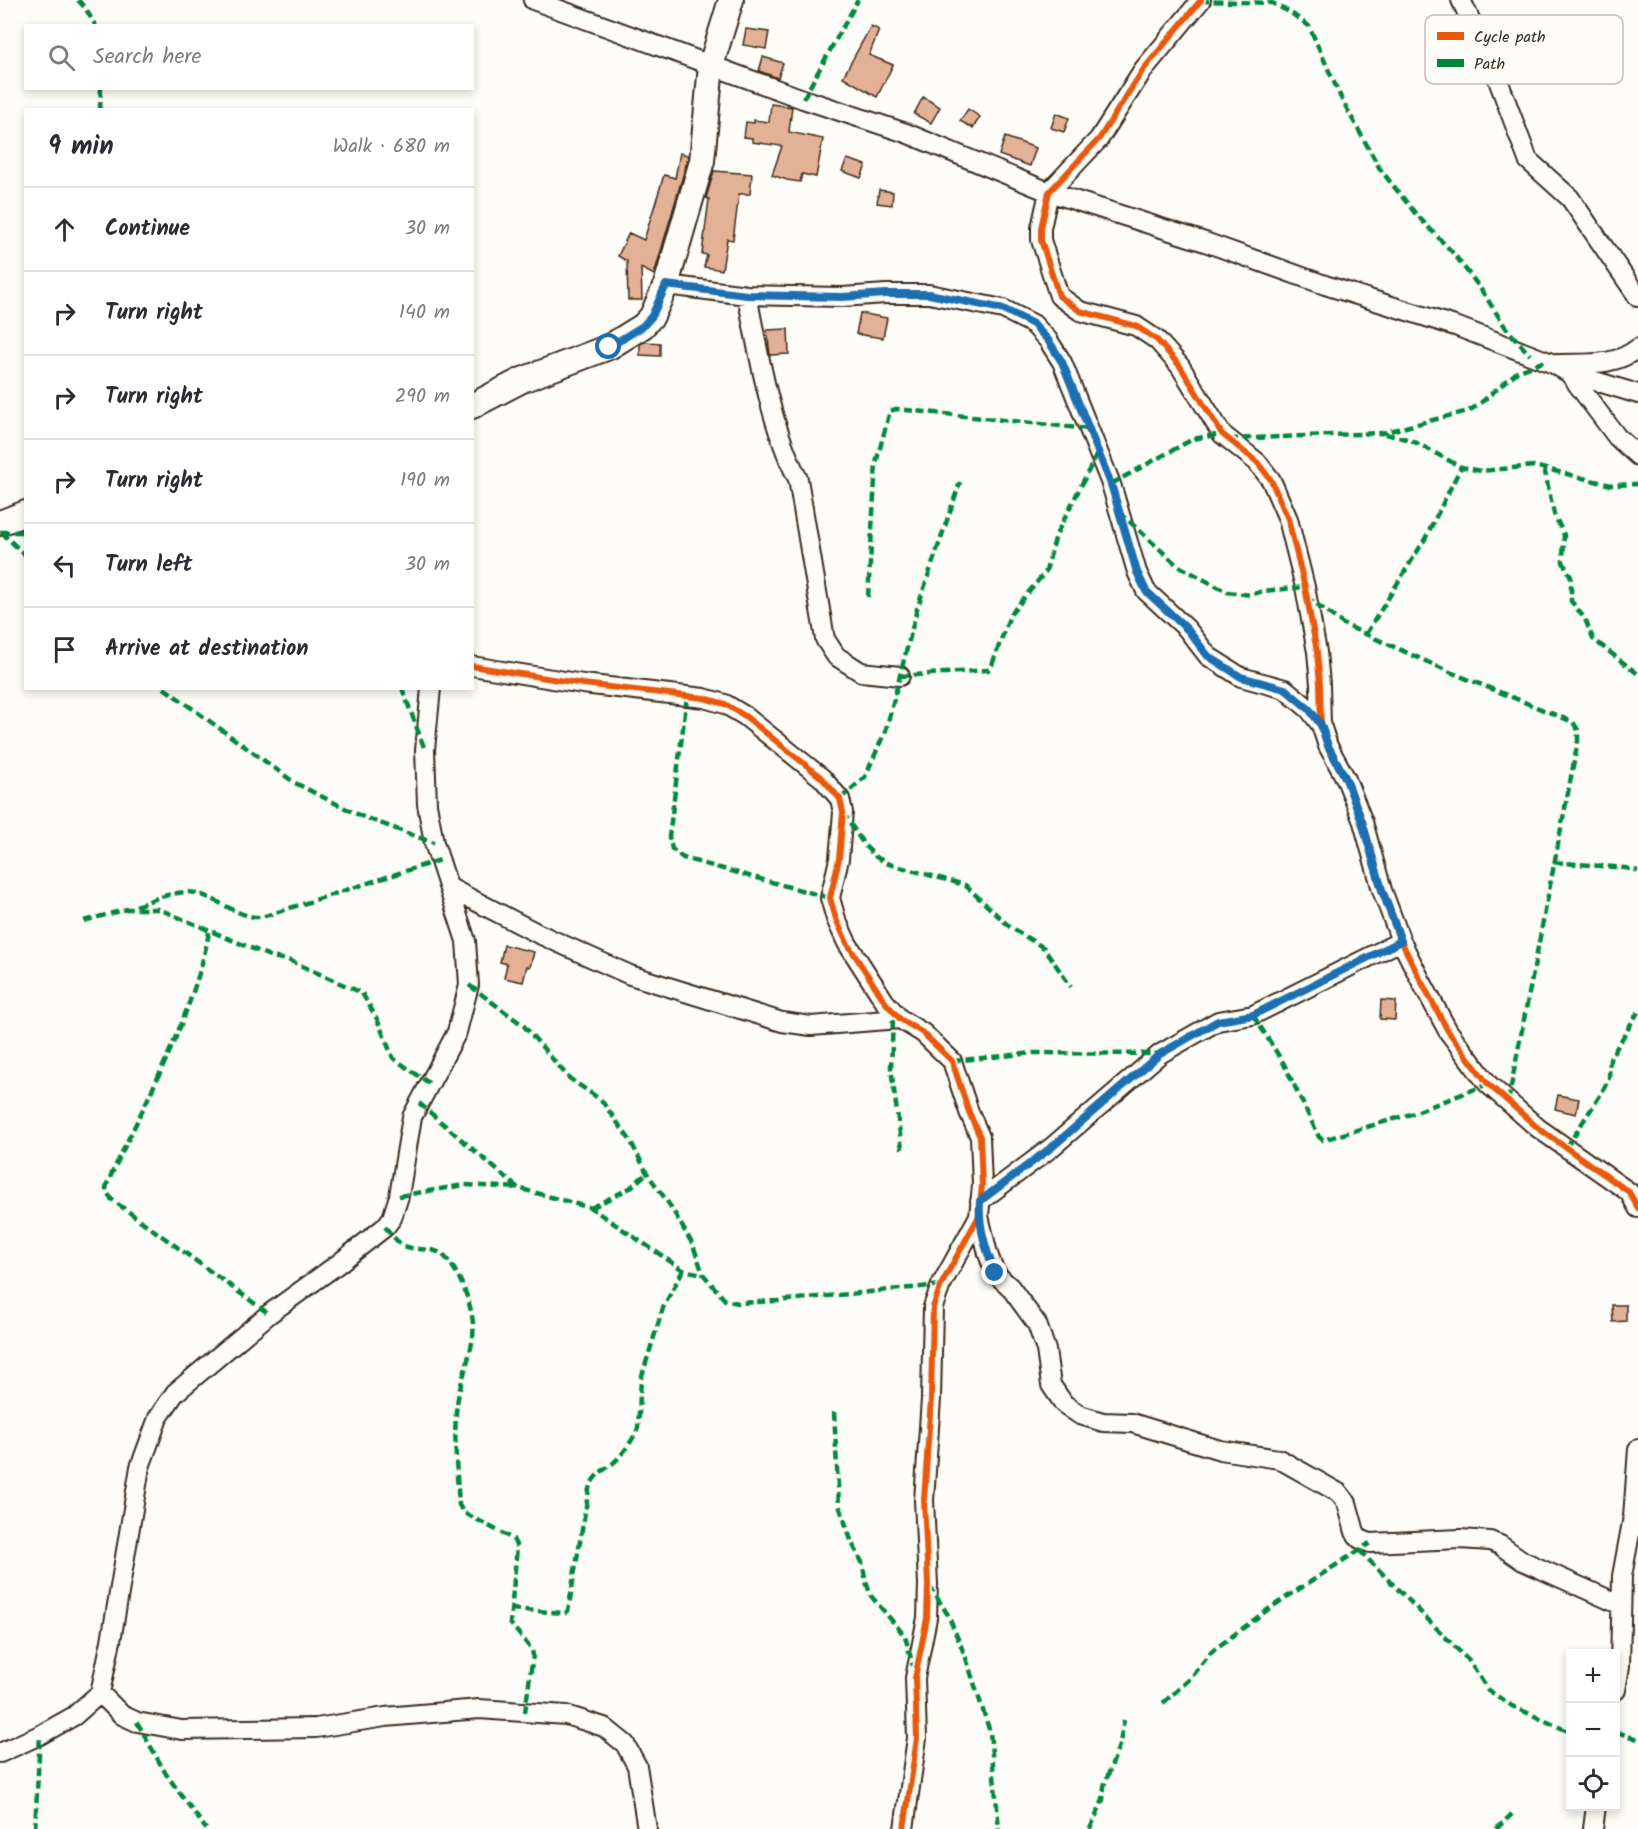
<!DOCTYPE html>
<meta charset="utf-8">
<style>
:root{--surface:#fff;--page:#f7f7f7;--text:#2b2b33;--muted:#7c7c81;--line:#e1e1e2}
body{margin:0;font-family:Kalam,sans-serif;background:var(--page);color:var(--text)}
.controls{position:absolute;right:18px;bottom:18px;display:grid;overflow:hidden;border-radius:0px;box-shadow:0 3px 9px #0003}
.controls button{width:54px;height:54px;display:grid;place-items:center;padding:0;border:0;border-bottom:2px solid var(--line);background:var(--surface);color:var(--text);font:30px sans-serif}
.stop{position:absolute;width:18px;height:18px;margin:-14px;border:4px solid #1f6fb2;border-radius:50%;background:#fff}
.stop.end{background:#1f6fb2;border-color:#fff;box-shadow:0 2px 6px #0008}
.list{margin:0;padding:0;list-style:none}
h2{display:flex;justify-content:space-between;align-items:center;height:78px;margin:0;padding:0 24px;font-size:26px}
h2 small{font-size:20px;font-weight:400;color:var(--muted)}
.list li{display:grid;grid-template-columns:39px 1fr auto;gap:18px;align-items:center;box-sizing:border-box;height:84px;padding:0 24px;border-top:2px solid var(--line)}
.list b{display:block;font-size:22px;white-space:nowrap}
.list em{font-size:20px;font-style:normal;color:var(--muted)}
.icon{flex:none;width:33px;height:33px;fill:none;stroke:currentColor;stroke-width:2;stroke-linecap:round;stroke-linejoin:round}
.map{position:relative;flex:none;width:1638px;height:1829px;overflow:hidden}
.search{position:absolute;background:var(--surface);box-shadow:0 3px 9px #0003;left:24px;top:24px;width:450px;height:66px;display:flex;align-items:center;gap:15px;box-sizing:border-box;padding:0 21px;border-radius:0px;color:var(--muted);font-size:22px}
.panel{position:absolute;background:var(--surface);box-shadow:0 3px 9px #0003;left:24px;top:108px;width:450px;height:582px;border-radius:0px}
.map>svg:first-child{display:block}
.building{fill:#e3b195;stroke:#3b2a1e;stroke-width:1.5}
.lines{fill:none;stroke-linecap:round;stroke-linejoin:round}
.street-casing{stroke:#3b2a1e;stroke-width:22}
.secondary-casing{stroke:#3b2a1e;stroke-width:28}
.street{stroke:#fdfcf7;stroke-width:18}
.secondary{stroke:#fdfcf7;stroke-width:24}
.quiet{stroke:#00873e;stroke-width:4.5;stroke-dasharray:9 4.5;stroke-linecap:butt}
.cycleway-casing{stroke:#fdfcf7;stroke-width:10}
.cycleway{stroke:#e8590c;stroke-width:6}
.route{stroke:#1f6fb2;stroke-width:8}
.key{fill:#fdfcf7;stroke:#c3bdb6;stroke-width:1.5}
.key-label{font-size:16px;fill:#3b2a1e}
</style>
<div class="map">
<svg width="1638" height="1829" viewBox="0 0 1638 1829">
<rect width="100%" height="100%" fill="#fdfcf7"/>
<filter id="ink" filterUnits="userSpaceOnUse"><feTurbulence type="fractalNoise" baseFrequency=".0167" numOctaves="2"/><feDisplacementMap in="SourceGraphic" scale="12" xChannelSelector="R" yChannelSelector="G"/><feConvolveMatrix kernelMatrix="1 2 1 2 8 2 1 2 1" color-interpolation-filters="sRGB"/></filter>
<g filter="url(#ink)">
<path class="building" d="M871 26 879 30 869 55 893 65 877 97 843 77Z
M746 29 769 32 766 49 743 45Z
M763 57 783 63 778 78 759 71Z
M923 97 940 107 931 123 914 114Z
M771 104 792 107 789 132 823 139 816 177 802 174 800 182 787 180 772 175 782 146 752 142V138L744 137 746 122 754 123V120L769 122Z
M968 109 980 117 973 128 960 121Z
M1056 113 1069 118 1064 132 1051 128Z
M1005 137 1036 148 1030 166 999 155Z
M680 153 688 155V158L654 275 641 268 642 300H628L627 261 618 256 629 233 644 240 664 175 675 178Z
M847 159 866 165 861 178 842 171Z
M714 171 752 174 750 194H739L733 240 727 239 722 270 704 267 707 255 702 254 709 199 706 198Z
M879 190 893 192 892 205 877 203Z
M860 313 887 318 883 338 856 334Z
M788 329 789 354 770 355 767 330Z
M645 342 660 343V356L640 355V344Z
M504 945 534 952 530 967 527 966 523 982 504 978 507 964 500 962Z
M1381 1000 1396 1001 1395 1020 1380 1019Z
M1558 1095 1579 1099 1576 1114 1555 1109Z
M1612 1305H1626V1321L1613 1322Z"/>
<g class="lines">
<g class="street-casing">
<path id="street" d="M533 0 803 99 906 133 1049 192 1205 242 1325 285 1458 327 1554 364 1569 373 1638 394
M1201 0 1143 70 1099 139 1049 192 1041 228V240L1059 296 1080 311 1136 326 1157 340 1180 366 1222 434 1257 462 1271 480 1288 519 1305 587 1317 652 1320 684 1321 725 1328 746 1346 779 1363 822 1382 890 1401 941 1420 979 1448 1031 1488 1084 1538 1128 1629 1192 1638 1208
M1461 0 1495 72 1528 160 1570 198 1638 297
M666 285 747 295 842 297 886 294H929L1003 309 1033 324 1048 340 1062 362 1111 484 1137 572 1146 591 1187 629 1208 656 1241 677 1285 689 1309 709 1321 725
M747 295C759 356 770 424 798 479L825 639 836 656 861 672 900 676
M1558 364C1588 363 1614 367 1638 348
M1569 373 1617 437 1638 456
M472 666 583 684 704 698 725 704 745 716 822 778 840 799 843 812 839 859 830 898 836 919 847 943 885 1002 900 1019 923 1033 952 1061 969 1112 980 1137 982 1185 979 1216 941 1285 933 1307 931 1399 924 1500 928 1584 927 1618 915 1678 917 1738 904 1829
M450 888 537 933 630 975 782 1022 811 1026 900 1019
M980 1201 1052 1147 1160 1054 1218 1021 1253 1015 1401 941
M979 1216 988 1254 995 1273 1010 1287 1037 1324 1046 1350 1051 1385 1064 1404 1080 1415 1103 1422 1132 1423 1220 1450 1279 1459 1339 1493 1347 1503 1355 1532 1360 1539 1370 1543 1460 1539 1490 1541 1500 1545 1523 1561 1621 1605
M1616 1690 1620 1666 1622 1576 1633 1517 1638 1449
M100 1693 122 1715 137 1722 182 1730 316 1728 385 1717 479 1709 566 1715 604 1727 625 1744 637 1766 647 1829
M0 1753 40 1735 74 1716 100 1693 111 1641 140 1467 158 1418 175 1393 269 1314 338 1264 385 1227 392 1218 399 1196 412 1117 457 1032 469 985 466 941 434 843 427 804 425 750 431 688
M1593 1829 1596 1806"/>
</g>
<g class="secondary-casing">
<path id="secondary" d="M472 406 522 380 609 347 643 326 652 316 666 285 702 161 711 65 731 0
M0 523 26 513"/>
</g>
<use href="#street" class="street"/>
<use href="#secondary" class="secondary"/>
<path class="quiet" d="M78 0 85 8 96 26
M1200 1 1272 3 1291 13 1309 26 1341 98 1380 169 1415 213 1454 254 1480 288 1506 328 1530 355
M803 99 858 0
M100 110 101 88
M1385 434 1411 440 1461 467 1481 471 1534 466 1611 485 1638 484
M1229 439 1382 433 1468 411 1477 406 1517 372 1545 361
M1544 468 1554 514 1564 535 1563 562 1571 577V601L1585 619 1593 639 1638 674
M1111 484 1193 439 1222 434
M1119 512 1177 565 1227 592 1251 595 1263 591 1305 587
M0 532H26
M1 532 26 556
M1306 596 1343 624 1450 672 1573 722 1578 730V741L1508 1102
M868 597 876 463 890 411 896 409 926 412 1089 429
M1366 634 1425 539 1461 467
M900 676 988 670 992 665 1010 615 1046 571 1056 535 1098 452
M164 688 295 783 361 816 434 843
M402 688 425 750
M687 697 669 837 672 849 683 858 830 898
M840 799 865 777 886 730 917 609 960 482
M843 812 864 845 876 857 889 864 965 885 1010 927 1044 948 1071 987
M1554 862 1625 868 1638 871
M136 906C151 900 169 893 186 892 213 892 235 919 262 917L440 860
M84 921 127 909H159L272 957 291 961 362 993 377 1019 393 1058 429 1083
M209 932C194 1015 143 1106 107 1184L106 1190 111 1199 269 1314
M469 985 524 1026 569 1078 601 1100 630 1140 647 1173 671 1207 693 1245 703 1274 725 1300 738 1303 777 1301 941 1285
M1253 1015 1284 1064 1319 1137 1323 1140 1411 1114 1488 1084
M893 1020 891 1068 902 1149
M952 1061 1033 1053 1160 1054
M419 1103 518 1188 591 1208 683 1270 703 1274
M1566 1148 1601 1094 1609 1078 1610 1059 1638 1012
M399 1196 464 1185 518 1188
M591 1208 630 1188 647 1173
M385 1227C390 1232 395 1240 401 1244 413 1253 433 1245 444 1256 461 1273 476 1313 473 1337 469 1363 458 1386 456 1413 454 1443 457 1474 459 1505L463 1512 513 1539 517 1547 510 1623 532 1650 533 1655 525 1712
M834 1412 839 1505 852 1543 862 1562 866 1582 871 1596 905 1636 913 1666
M1359 1550 1469 1661 1488 1690 1512 1706 1570 1732
M929 1585 948 1615 966 1658 990 1732 999 1829
M511 1609 565 1613 568 1611 589 1489C594 1475 601 1472 612 1464 622 1456 633 1440 638 1428L641 1379 663 1308 683 1270
M1163 1703 1191 1678 1211 1652 1270 1608 1370 1543
M137 1722 166 1774 206 1829
M1616 1732 1638 1739
M35 1829 40 1735
M1090 1829 1103 1800 1104 1786 1120 1743 1124 1720
M1496 1829 1512 1814"/>
<g class="cycleway-casing">
<path id="cycleway" d="M1201 0 1143 70 1099 139 1049 192 1041 228V240L1059 296 1080 311 1136 326 1157 340 1180 366 1222 434 1257 462 1271 480 1288 519 1305 587 1317 652 1320 684 1321 725 1328 746 1346 779 1363 822 1382 890 1401 941 1420 979 1448 1031 1488 1084 1538 1128 1629 1192 1638 1208
M472 666 583 684 704 698 725 704 745 716 822 778 840 799 843 812 839 859 830 898 836 919 847 943 885 1002 900 1019 923 1033 952 1061 969 1112 980 1137 982 1185 979 1216 941 1285 933 1307 931 1399 924 1500 928 1584 927 1618 915 1678 917 1738 904 1829"/>
</g>
<use href="#cycleway" class="cycleway"/>
</g>
</g>
<g class="lines" filter="url(#ink)">
<path class="route" d="M609 347 643 326 652 316 666 285 747 295 842 297 886 294H929L1003 309 1033 324 1048 340 1062 362 1111 484 1137 572 1146 591 1187 629 1208 656 1241 677 1285 689 1309 709 1321 725 1328 746 1346 779 1362 822 1382 890 1401 941 1253 1015 1218 1021 1160 1054 1052 1147 980 1201C978 1226 986 1250 995 1273"/>
</g>
<rect x="1425" y="15" width="198" height="69" rx="9" class="key"/>
<rect x="1437" y="32" width="27" height="8" fill="#e8590c"/>
<rect x="1437" y="59" width="27" height="8" fill="#00873e"/>
<g class="key-label">
<text x="1474" y="42">Cycle path</text>
<text x="1474" y="69">Path</text>
</g>
</svg>
<div class="controls">
<button>+</button>
<button>−</button>
<button><svg class="icon" aria-label="locate" viewBox="0 0 24 24"><circle cx="12" cy="12" r="6"/><path d="M12 2v4M12 18v4M2 12h4M18 12h4"/></svg></button>
</div>
<div class="stop" style="left:609px;top:347px"></div>
<div class="stop end" style="left:995px;top:1273px"></div>
<div class="search"><svg class="icon" aria-label="search" viewBox="0 0 24 24"><circle cx="10" cy="10" r="6"/><path d="M15 15l6 6"/></svg>Search here</div>
<section class="panel">
<h2>9 min<small>Walk · 680 m</small></h2>
<ul class="list">
<li><svg class="icon" aria-label="ahead" viewBox="0 0 24 24"><path d="M12 20V5M6 11l6-6 6 6"/></svg><div><b>Continue</b></div><em>30 m</em></li>
<li><svg class="icon" aria-label="right" viewBox="0 0 24 24"><path d="M7 20v-9h11M14 6l5 5-5 5"/></svg><div><b>Turn right</b></div><em>140 m</em></li>
<li><svg class="icon" aria-label="right" viewBox="0 0 24 24"><path d="M7 20v-9h11M14 6l5 5-5 5"/></svg><div><b>Turn right</b></div><em>290 m</em></li>
<li><svg class="icon" aria-label="right" viewBox="0 0 24 24"><path d="M7 20v-9h11M14 6l5 5-5 5"/></svg><div><b>Turn right</b></div><em>190 m</em></li>
<li><svg class="icon" aria-label="left" viewBox="0 0 24 24"><path d="M17 20v-9H6M10 6l-5 5 5 5"/></svg><div><b>Turn left</b></div><em>30 m</em></li>
<li><svg class="icon" aria-label="arrive" viewBox="0 0 24 24"><path d="M6 21V4h12l-3 4 3 4H6"/></svg><div><b>Arrive at destination</b></div></li>
</ul>
</section>
</div>
